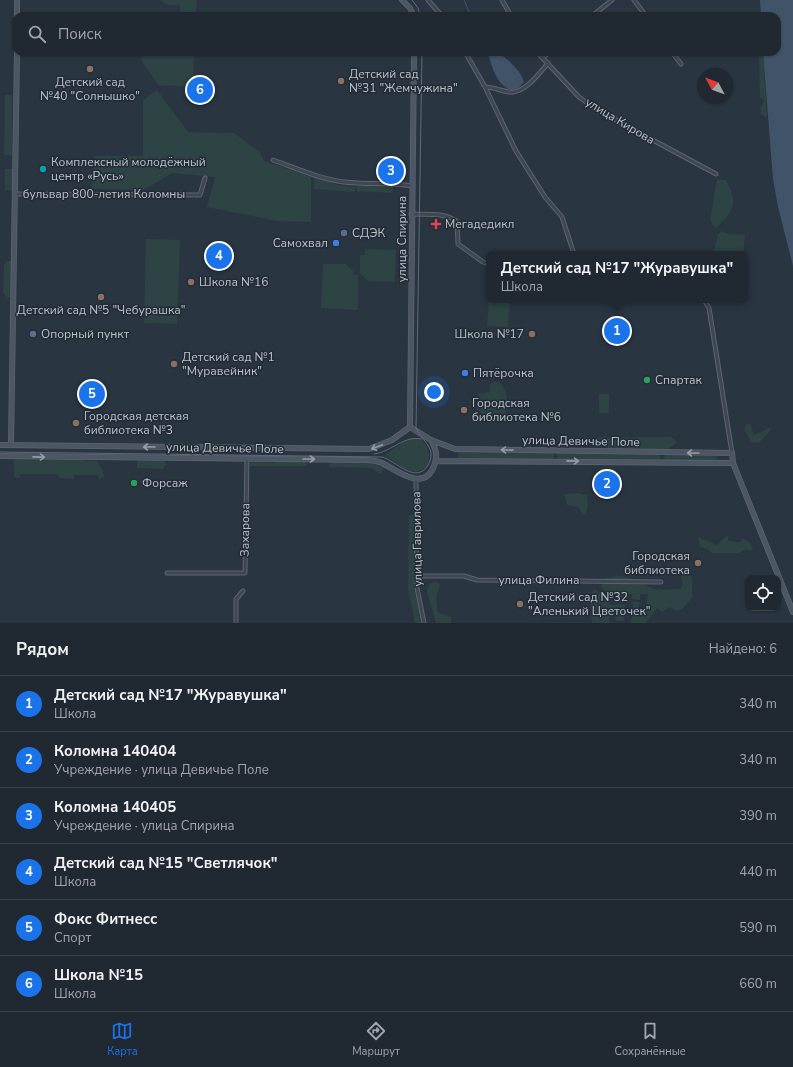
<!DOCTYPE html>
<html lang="ru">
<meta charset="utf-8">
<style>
:root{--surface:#202832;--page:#2d343e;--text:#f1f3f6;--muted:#a2a6ac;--line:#3d444d;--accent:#1a73e8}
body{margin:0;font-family:"Nunito Sans",sans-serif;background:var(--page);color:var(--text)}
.controls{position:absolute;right:12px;bottom:12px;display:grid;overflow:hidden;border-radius:8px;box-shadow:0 1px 3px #0004}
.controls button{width:36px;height:36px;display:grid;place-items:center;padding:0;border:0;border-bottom:1px solid var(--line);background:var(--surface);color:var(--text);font:20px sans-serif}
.compass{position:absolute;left:697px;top:68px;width:36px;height:36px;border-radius:50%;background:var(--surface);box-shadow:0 1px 3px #0004;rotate:311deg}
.you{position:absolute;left:434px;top:392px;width:14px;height:14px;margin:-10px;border:3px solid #fff;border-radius:50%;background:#1a73e8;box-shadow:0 0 0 6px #1a73e833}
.badge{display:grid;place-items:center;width:26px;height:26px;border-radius:50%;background:var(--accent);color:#fff;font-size:13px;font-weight:700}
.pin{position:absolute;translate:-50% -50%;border:2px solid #fff;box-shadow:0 1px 4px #0006}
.popup{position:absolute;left:486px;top:251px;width:262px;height:52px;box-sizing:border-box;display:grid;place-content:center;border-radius:8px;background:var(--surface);filter:drop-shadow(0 1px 3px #0005);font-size:13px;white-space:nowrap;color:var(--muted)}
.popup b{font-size:15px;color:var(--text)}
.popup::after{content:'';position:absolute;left:50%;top:100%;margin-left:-8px;border:8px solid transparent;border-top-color:var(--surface)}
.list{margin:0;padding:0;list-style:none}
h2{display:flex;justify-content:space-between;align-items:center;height:52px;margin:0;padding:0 16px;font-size:17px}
h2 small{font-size:13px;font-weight:400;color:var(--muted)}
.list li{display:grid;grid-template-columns:26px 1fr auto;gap:12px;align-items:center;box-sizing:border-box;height:56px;padding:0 16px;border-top:1px solid var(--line)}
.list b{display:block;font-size:15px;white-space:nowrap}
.list p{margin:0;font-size:13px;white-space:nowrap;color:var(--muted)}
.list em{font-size:13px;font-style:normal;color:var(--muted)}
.icon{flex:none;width:22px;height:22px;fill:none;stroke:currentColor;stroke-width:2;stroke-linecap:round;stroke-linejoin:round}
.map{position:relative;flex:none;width:793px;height:623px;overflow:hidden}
.search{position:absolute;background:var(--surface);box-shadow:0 1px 3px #0004;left:12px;right:12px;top:12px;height:44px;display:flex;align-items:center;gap:10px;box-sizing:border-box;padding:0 14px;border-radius:12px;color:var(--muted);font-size:15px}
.sheet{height:388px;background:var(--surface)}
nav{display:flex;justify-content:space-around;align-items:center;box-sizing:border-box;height:56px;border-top:1px solid var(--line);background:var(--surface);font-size:11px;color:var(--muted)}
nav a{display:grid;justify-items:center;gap:2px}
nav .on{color:var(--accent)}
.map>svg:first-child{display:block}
.green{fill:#2d4344}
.water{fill:#415369}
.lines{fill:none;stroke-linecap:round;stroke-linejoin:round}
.stream{stroke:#415369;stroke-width:1}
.street-casing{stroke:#5c656f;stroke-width:5}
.secondary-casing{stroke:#5c656f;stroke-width:6}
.street{stroke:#3e4752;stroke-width:3}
.secondary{stroke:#4c5664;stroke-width:4.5}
.tram{stroke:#606b78;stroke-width:1}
.oneway{stroke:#949ca7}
.education-dot{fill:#8d6e63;stroke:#222c37;stroke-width:1.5}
.culture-dot{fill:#0f9aa8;stroke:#222c37;stroke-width:1.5}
.health-dot{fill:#e0444e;stroke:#222c37;stroke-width:1.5}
.service-dot{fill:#5c6f8a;stroke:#222c37;stroke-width:1.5}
.shop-dot{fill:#3f7fe0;stroke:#222c37;stroke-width:1.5}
.leisure-dot{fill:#2e9e5b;stroke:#222c37;stroke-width:1.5}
.labels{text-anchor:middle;stroke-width:3;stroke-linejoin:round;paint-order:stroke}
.poi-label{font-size:12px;fill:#bbc2cb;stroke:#222c37;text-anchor:start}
.street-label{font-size:12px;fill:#bbc2cb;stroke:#222c37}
</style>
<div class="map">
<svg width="793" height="623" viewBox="0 0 793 623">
<rect width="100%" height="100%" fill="#2a3542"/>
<path class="green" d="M160 0H197L196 12H180V5H167Z
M142 52H197L194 54 193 87 158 85 141 60Z
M754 52H763L767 116 765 117 761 114 760 109 764 101 763 98H760L759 58 758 54Z
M157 90 188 132 234 133 260 152 264 161 311 177V222L277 221 207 207 215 177 172 173 144 190 91 189 95 156H143V100Z
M5 95H12V155H4Z
M5 169H13V190H5Z
M314 177 337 185 355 187V192L314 189Z
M717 179 726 180C738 204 735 210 716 228L710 221Z
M357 186H394L392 193 356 191Z
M722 231 729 234 745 235 743 254H713L718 234Z
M146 239 180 240 177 324 144 323Z
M365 249 396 250 395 282 368 281 360 273V255H365Z
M7 261H12L11 297H7L3 292 4 265Z
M323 264H346L353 271 354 275H358V310L321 308Z
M489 300H510L508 327 487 326Z
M494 382H499C504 388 507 392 507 400L496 403 507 408 506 413 513 415 529 413 533 416 529 420 486 418 476 408 478 394 490 392V384Z
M599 394H609V413H599Z
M750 423 754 435 771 427 770 431 759 443 751 442 745 431V425Z
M671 437 677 442 668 449H608V447L580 442 576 438Z
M415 438 421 439C434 451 432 475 411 471 402 470 393 460 385 455L404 441Z
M458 452 550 453 554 454V458L551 460 458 458Z
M559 453 659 455 661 460 558 459 556 454Z
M665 454 716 455 718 457 715 460H665L664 459Z
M19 458 82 459 84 461H97L103 471 104 477 99 479 98 475H75L73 479 59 478 57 474H21L20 477 17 478 14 477V459Z
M141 459 164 460 166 464 163 469 137 468V462Z
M277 461H304L308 466H249L252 462 274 463Z
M336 462 370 463 384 468 381 473H378L371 468 329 467V464Z
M579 493 587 495 588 506 586 514 583 515 578 507 567 505 564 494Z
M413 514 415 515 414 587 421 623H415L408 590 409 516Z
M727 535 729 541 740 542 743 538 750 543 753 548 750 551 746 549 739 553H712L707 549 700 547 698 537 717 545Z
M688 569 692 579V598L683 608 676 611 670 607 662 612 657 608 646 623H631L633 604 631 602H640L638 608H646L648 594H640V600L632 599V594H624L625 601H617V595H610V605L625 604 624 621H616V616L609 615 610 623H592L590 605 592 591 595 589 602 595H605L606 592 601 586 605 578C629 573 632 580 651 588 661 591 670 589 680 589L683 585 681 577Z
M435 581 440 584 436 598 438 612 451 617V623H436L427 592 429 584Z"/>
<path class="water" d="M760 0H793V266L778 207 773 179 763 52H777V16H761Z
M488 52C491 52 495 51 498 53 507 58 522 72 524 82L518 88 512 90C497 87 491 65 488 52Z"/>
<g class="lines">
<path class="stream" d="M464 0 471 16"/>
<g class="street-casing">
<path id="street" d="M428 0 442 16
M502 0 511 16
M634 0 646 16
M592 16 612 0
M465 52 485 87 516 151 545 197 562 217 574 254
M537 52 579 97 597 110 716 174
M672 52 681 64
M543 58 549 52
M485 87C494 87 500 91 509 92 524 94 539 74 548 63
M273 160C296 168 320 179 344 182 367 185 389 182 412 186
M15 194 200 195 205 178
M411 214C426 215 446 212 457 222L458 244 483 262 489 264
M704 300 709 308 732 453
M416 479 417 588 424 623
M167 573H245L247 459
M417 576H464L477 580 661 582
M236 623V599L243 591"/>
</g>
<g class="secondary-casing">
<path id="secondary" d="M402 0 410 8 414 16
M17 16V0
M410 427 431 440 455 449 732 453 733 463 793 612
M410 427 414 52
M0 445 369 449 392 440 410 427
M11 445 17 52
M0 456 367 460C372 460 377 461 382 463 396 470 424 493 434 466 438 456 436 449 431 440
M436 461 733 463"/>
</g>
<use href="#street" class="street"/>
<use href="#secondary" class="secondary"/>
<path class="tram" d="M412 0 418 8 420 16
M0 452 382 457C396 461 416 485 428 465 431 460 432 454 430 449 427 442 420 436 416 428L422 52
M374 454C392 452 403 435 422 439"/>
</g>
<defs><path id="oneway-shaft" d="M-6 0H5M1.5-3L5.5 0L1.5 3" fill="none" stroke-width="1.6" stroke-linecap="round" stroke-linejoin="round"/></defs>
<g class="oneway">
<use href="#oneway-shaft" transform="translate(149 447) rotate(180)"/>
<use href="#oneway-shaft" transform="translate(377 447) rotate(159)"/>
<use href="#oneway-shaft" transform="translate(507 450) rotate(-179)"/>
<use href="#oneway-shaft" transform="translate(693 453) rotate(-180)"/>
<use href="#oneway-shaft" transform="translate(39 457) rotate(1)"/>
<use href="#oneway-shaft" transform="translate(309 459)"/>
<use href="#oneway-shaft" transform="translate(573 461) rotate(1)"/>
</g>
<g class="education-dot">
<circle cx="90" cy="69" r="4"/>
<circle cx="341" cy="81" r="4"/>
<circle cx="191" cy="282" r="4"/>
<circle cx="101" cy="297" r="4"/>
<circle cx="532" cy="334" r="4"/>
<circle cx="174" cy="364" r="4"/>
<circle cx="464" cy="410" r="4"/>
<circle cx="76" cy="423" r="4"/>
<circle cx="698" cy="563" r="4"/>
<circle cx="520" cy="604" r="4"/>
</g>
<circle class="culture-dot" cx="43" cy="169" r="4"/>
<path class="health-dot" d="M434 218h4v4h4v4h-4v4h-4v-4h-4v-4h4z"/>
<g class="service-dot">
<circle cx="344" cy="233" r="4"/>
<circle cx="33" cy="334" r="4"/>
</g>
<g class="shop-dot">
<circle cx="336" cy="243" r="4"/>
<circle cx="465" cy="373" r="4"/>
</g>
<g class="leisure-dot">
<circle cx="647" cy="380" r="4"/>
<circle cx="134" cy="483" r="4"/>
</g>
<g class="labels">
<g class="poi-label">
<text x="349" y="78">Детский сад<tspan x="349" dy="14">№31 "Жемчужина"</tspan></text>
<text x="90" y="86" text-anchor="middle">Детский сад<tspan x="90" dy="14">№40 "Солнышко"</tspan></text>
<text x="51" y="166">Комплексный молодёжный<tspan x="51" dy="14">центр «Русь»</tspan></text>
<text x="445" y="228">Мегадедикл</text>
<text x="352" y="237">СДЭК</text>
<text x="328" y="247" text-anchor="end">Самохвал</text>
<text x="199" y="286">Школа №16</text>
<text x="101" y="314" text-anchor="middle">Детский сад №5 "Чебурашка"</text>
<text x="41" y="338">Опорный пункт</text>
<text x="524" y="338" text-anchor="end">Школа №17</text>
<text x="182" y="361">Детский сад №1<tspan x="182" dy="14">"Муравейник"</tspan></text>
<text x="473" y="377">Пятёрочка</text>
<text x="655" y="384">Спартак</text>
<text x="472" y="407">Городская<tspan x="472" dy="14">библиотека №6</tspan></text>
<text x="84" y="420">Городская детская<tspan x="84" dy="14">библиотека №3</tspan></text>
<text x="142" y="487">Форсаж</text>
<text x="690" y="560" text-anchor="end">Городская<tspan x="690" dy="14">библиотека</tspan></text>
<text x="528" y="601">Детский сад №32<tspan x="528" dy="14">"Аленький Цветочек"</tspan></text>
</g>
<g class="street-label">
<text transform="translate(620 121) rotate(31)" y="4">улица Кирова</text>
<text x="104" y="198">бульвар 800-летия Коломны</text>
<text transform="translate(402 239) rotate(-90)" y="4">улица Спирина</text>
<text transform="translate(581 441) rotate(1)" y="4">улица Девичье Поле</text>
<text transform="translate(225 448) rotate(1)" y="4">улица Девичье Поле</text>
<text transform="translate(245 530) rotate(-89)" y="4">Захарова</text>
<text transform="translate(417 539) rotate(-91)" y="4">улица Гаврилова</text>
<text x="539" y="584">улица Филина</text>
</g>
</g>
</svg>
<div class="controls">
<button><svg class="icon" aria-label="locate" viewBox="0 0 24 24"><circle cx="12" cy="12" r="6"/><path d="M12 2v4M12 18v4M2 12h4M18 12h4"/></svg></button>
</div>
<svg class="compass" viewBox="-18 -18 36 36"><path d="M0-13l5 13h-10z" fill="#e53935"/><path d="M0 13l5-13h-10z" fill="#a2a6ac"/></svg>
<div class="you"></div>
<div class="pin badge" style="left:617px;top:331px">1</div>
<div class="popup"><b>Детский сад №17 &quot;Журавушка&quot;</b>Школа</div>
<div class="pin badge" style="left:607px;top:484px">2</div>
<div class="pin badge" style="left:391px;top:171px">3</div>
<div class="pin badge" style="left:219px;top:256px">4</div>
<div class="pin badge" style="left:92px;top:394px">5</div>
<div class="pin badge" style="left:200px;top:90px">6</div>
<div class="search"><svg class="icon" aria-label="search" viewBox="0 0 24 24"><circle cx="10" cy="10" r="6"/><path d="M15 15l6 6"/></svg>Поиск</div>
</div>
<section class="sheet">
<h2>Рядом<small>Найдено: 6</small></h2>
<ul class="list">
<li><span class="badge">1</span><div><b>Детский сад №17 &quot;Журавушка&quot;</b><p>Школа</p></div><em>340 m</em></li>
<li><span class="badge">2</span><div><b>Коломна 140404</b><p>Учреждение · улица Девичье Поле</p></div><em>340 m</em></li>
<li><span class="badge">3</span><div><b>Коломна 140405</b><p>Учреждение · улица Спирина</p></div><em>390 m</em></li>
<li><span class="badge">4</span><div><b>Детский сад №15 &quot;Светлячок&quot;</b><p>Школа</p></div><em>440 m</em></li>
<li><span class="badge">5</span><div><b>Фокс Фитнесс</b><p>Спорт</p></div><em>590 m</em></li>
<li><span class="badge">6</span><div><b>Школа №15</b><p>Школа</p></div><em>660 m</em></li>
</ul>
</section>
<nav>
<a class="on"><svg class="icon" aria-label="map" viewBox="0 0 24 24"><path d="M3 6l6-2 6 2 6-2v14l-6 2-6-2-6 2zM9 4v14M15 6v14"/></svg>Карта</a>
<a><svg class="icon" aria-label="directions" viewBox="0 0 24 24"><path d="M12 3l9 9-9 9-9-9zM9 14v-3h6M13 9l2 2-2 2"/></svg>Маршрут</a>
<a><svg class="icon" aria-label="saved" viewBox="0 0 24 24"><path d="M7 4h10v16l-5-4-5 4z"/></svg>Сохранённые</a>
</nav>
